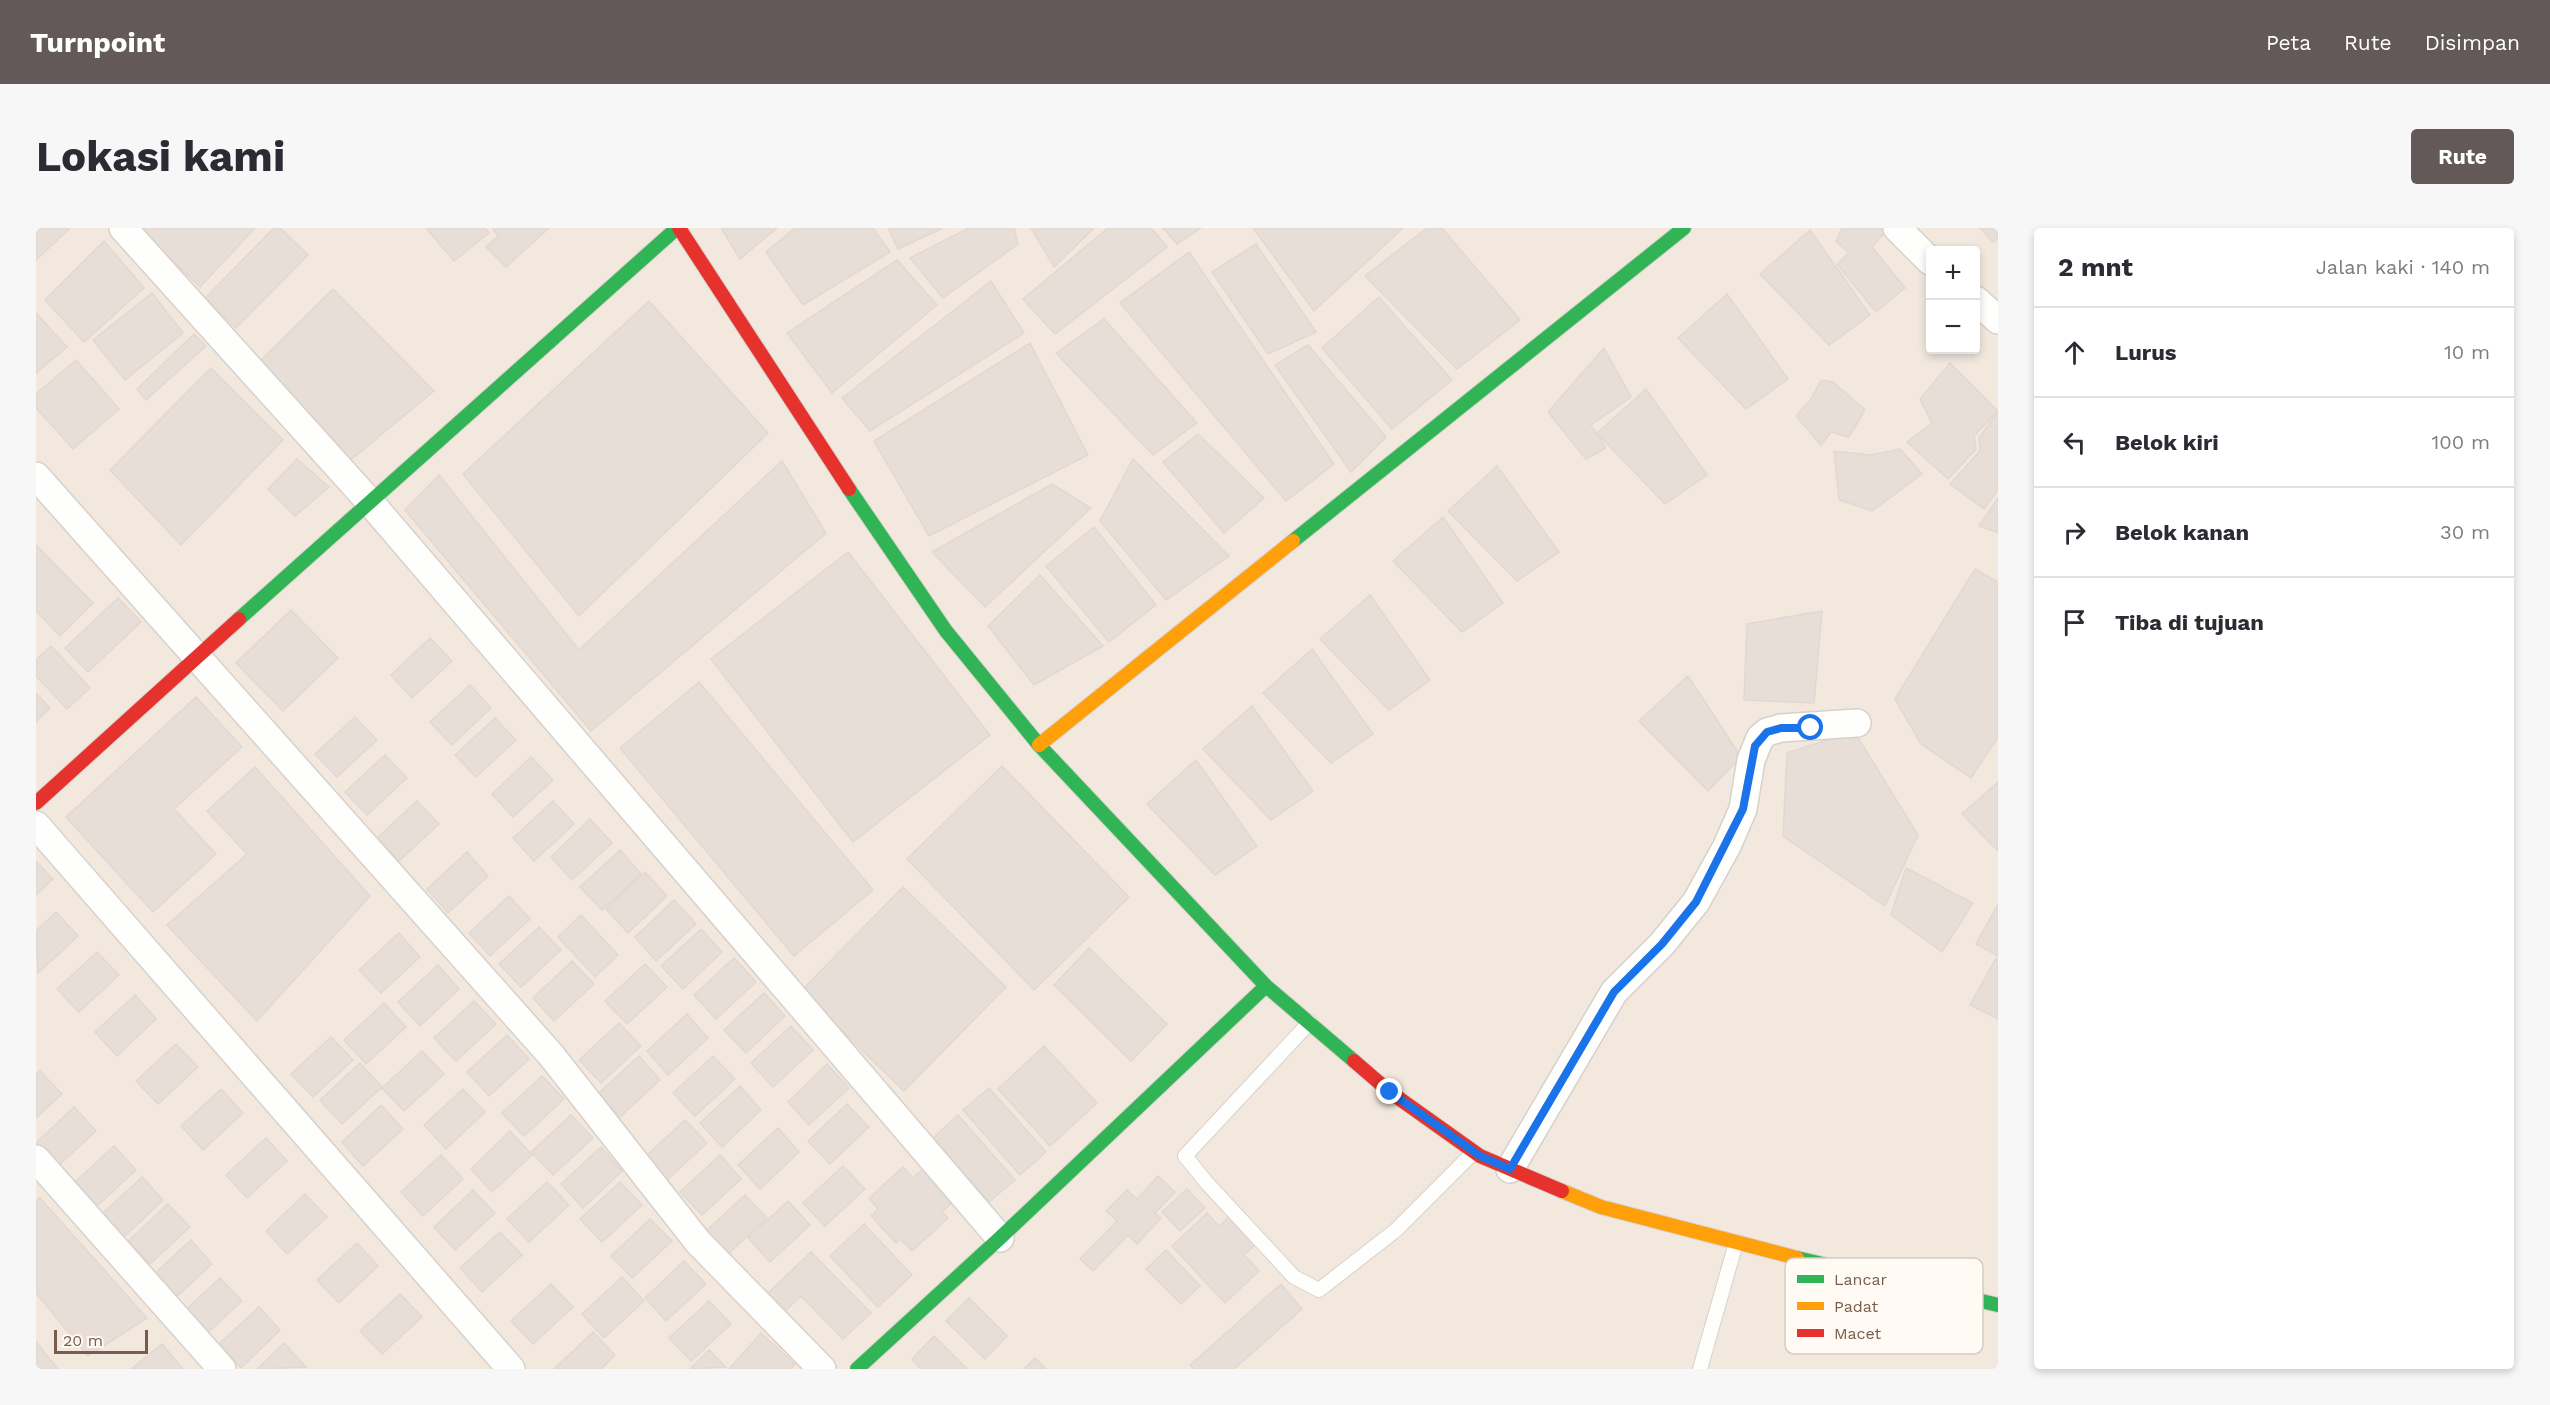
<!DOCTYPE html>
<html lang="id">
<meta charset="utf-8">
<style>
:root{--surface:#fff;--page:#f7f7f7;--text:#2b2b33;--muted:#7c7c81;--line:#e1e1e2;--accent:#625958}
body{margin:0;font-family:"Work Sans",sans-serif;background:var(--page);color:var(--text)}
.controls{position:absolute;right:18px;top:18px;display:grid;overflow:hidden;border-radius:6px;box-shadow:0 3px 9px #0003}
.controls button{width:54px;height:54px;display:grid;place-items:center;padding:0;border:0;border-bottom:2px solid var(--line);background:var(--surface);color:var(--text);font:30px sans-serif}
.scale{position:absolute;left:18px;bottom:15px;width:94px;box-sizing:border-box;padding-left:6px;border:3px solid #7a5c4d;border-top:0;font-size:16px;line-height:21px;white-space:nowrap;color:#7a5c4d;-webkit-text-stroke:4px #fffaf3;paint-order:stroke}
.stop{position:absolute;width:18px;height:18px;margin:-14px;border:4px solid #1a73e8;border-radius:50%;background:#fff}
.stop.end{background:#1a73e8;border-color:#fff;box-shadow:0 2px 6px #0008}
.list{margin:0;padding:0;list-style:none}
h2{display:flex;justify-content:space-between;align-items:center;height:78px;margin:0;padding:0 24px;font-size:26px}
h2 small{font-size:20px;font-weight:400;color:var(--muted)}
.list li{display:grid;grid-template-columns:39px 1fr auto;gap:18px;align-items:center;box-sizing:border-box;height:90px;padding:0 24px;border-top:2px solid var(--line)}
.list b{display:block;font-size:22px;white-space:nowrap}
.list em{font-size:20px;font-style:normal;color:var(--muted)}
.icon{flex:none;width:33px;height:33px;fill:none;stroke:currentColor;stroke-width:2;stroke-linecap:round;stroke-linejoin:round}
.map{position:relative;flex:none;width:1962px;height:1141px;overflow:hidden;border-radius:6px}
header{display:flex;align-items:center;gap:36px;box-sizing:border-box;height:84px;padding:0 30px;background:var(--accent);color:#fff}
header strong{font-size:28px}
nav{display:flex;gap:33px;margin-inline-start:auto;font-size:21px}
.intro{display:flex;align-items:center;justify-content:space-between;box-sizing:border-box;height:144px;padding:0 36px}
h1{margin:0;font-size:42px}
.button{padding:15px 27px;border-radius:6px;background:var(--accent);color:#fff;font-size:21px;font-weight:700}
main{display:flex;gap:36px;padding:0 36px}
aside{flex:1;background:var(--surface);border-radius:6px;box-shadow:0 3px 9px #0003}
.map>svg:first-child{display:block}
.residential{fill:#f2e8de;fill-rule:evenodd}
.building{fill:#e6ded7;stroke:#e2d8d2;stroke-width:1.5}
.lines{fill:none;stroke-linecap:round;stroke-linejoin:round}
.lane-casing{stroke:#d7d1cb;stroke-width:16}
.street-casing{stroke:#d7d1cb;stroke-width:30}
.fast-casing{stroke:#d9d2cb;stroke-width:16}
.slow-casing{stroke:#d9d2cb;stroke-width:16}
.jam-casing{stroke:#d9d2cb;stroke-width:16}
.lane{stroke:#fefefd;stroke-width:14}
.street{stroke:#fefefd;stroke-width:27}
.fast{stroke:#30b455;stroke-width:14}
.slow{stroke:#ff9f0a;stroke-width:14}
.jam{stroke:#e5322d;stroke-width:14}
.route{stroke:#1a73e8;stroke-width:8}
.key{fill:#fffaf3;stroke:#d7cbc1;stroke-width:1.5}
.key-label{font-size:16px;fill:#7a5c4d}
</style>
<header>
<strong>Turnpoint</strong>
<nav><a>Peta</a><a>Rute</a><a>Disimpan</a></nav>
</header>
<div class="intro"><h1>Lokasi kami</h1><a class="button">Rute</a></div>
<main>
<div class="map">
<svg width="1962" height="1141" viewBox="0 0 1962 1141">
<rect width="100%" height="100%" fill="#f9f5f0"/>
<path class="residential" d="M0 0H1962V1141H0ZM1894 22H1940V122H1894Z"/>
<path class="building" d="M0 0H34L0 32Z
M107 0H219L164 59 104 2Z
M238 0H244L272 27 200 100 169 70Z
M390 0H449L453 5 418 33Z
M456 0H513L470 39 450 19 462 8Z
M685 0H741L704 31Z
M759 0H837L854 24 767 77 730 24Z
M852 0H907L862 21Z
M933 0H978L982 16 907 70 874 30Z
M995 0H1058L1018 39Z
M1072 0H1115L1131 19 1019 106 987 71Z
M1127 0H1165L1141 16Z
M1217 0H1367L1278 83Z
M1391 0H1406L1484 92 1421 141 1329 48Z
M1806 0H1847L1850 3 1836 19 1869 60 1840 84 1801 36 1813 25 1800 13Z
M1944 0H1962V11L1957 14Z
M1774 2 1834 87 1793 117 1724 46Z
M68 13 108 60 48 114 9 72Z
M1220 16 1280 104 1232 126 1176 44Z
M1153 24 1298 236 1250 273 1084 75Z
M861 32 901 77 796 165 751 105Z
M955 53 988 105 834 203 806 170Z
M297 61 398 163 311 235 222 135Z
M116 65 147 105 89 152 57 112Z
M1691 66 1752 151 1710 181 1642 110Z
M1343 69 1416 152 1356 201 1286 120Z
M613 73 732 205 543 388 427 246Z
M0 85 31 119 0 145Z
M1068 91 1161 195 1117 227 1020 125Z
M158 106 170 118 110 172 101 161Z
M994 115 1052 227 893 308 838 213Z
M1272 117 1350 209 1315 244 1239 137Z
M1568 120 1595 169 1555 197 1570 220 1550 231 1512 184Z
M40 132 83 181 37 221 0 180V166Z
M1914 135 1962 183 1938 208 1940 221 1912 251 1871 214 1896 195 1884 171Z
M175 140 247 212 145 317 74 242Z
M1785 152 1797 154 1829 182 1813 209 1795 204 1785 217 1760 188 1775 171Z
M1610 161 1671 247 1629 276 1561 205Z
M1962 184V262L1948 281 1914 256 1944 223 1943 210Z
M1162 206 1228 270 1188 305 1127 234Z
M1864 221 1886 246 1836 283 1803 272 1798 223 1835 227Z
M261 231 293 259 259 288 232 261Z
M1097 231 1193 328 1130 372 1064 293Z
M746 233 790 305 555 503 369 282 403 247 543 422Z
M1461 238 1523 324 1481 353 1412 283Z
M1016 256 1055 280 949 379 896 324Z
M1962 270V305L1943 298Z
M1407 289 1467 375 1426 404 1357 333Z
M1058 299 1120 377 1073 414 1010 338Z
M0 317 57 375 24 408 0 383Z
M812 324 954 507 817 614 675 431Z
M1939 341 1962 354V509L1935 550 1885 516 1859 471Z
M1004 347 1067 418 998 457 952 398Z
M1334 367 1394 452 1353 482 1284 411Z
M82 370 105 394 52 444 29 420Z
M255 382 302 430 247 483 200 435Z
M1786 383 1778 475 1708 472 1711 396Z
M394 410 416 433 376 470 355 447Z
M15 418 54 460 31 481 0 448V432Z
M1276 421 1337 506 1295 535 1227 465Z
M1652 448 1705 529 1672 563 1603 493Z
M663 454 837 662 758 728 584 520Z
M434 457 455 480 416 517 394 494Z
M0 465 14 480 0 494Z
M160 469 206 519 138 581 180 626 117 684 30 589Z
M1216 478 1277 563 1235 592 1167 521Z
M319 489 341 512 301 549 279 526Z
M459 490 480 512 440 549 419 527Z
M1818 503 1882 607 1849 678 1747 608 1751 525Z
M349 527 371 550 331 587 309 564Z
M495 529 517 552 477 589 456 566Z
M1160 532 1221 618 1179 647 1111 576Z
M966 538 1093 669 998 762 871 631Z
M219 539 334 668 221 793 131 697 211 626 171 583Z
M1962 554V623L1926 586Z
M381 573 403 596 363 633 341 610Z
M517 573 538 596 498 633 477 610Z
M554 591 576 615 536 652 515 629Z
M584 622 605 646 566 682 544 659Z
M431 624 452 648 412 685 391 661Z
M0 633 17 651 0 667Z
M1870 640 1937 675 1906 724 1855 687Z
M609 644 631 668 592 705 570 681Z
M867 659 970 759 868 863 765 763Z
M473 668 494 691 454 728 433 705Z
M638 672 660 696 620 733 599 709Z
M1962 676V728L1940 716Z
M20 684 42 708 2 745 0 703Z
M545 687 582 727 559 749 522 709Z
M503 699 525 722 485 759 463 736Z
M665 701 686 724 647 761 625 738Z
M363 705 384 729 345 765 323 742Z
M1053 720 1131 796 1095 833 1018 757Z
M61 724 83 747 43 784 21 761Z
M698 730 720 754 680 791 658 767Z
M1960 730 1962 732V791L1934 777Z
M536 733 558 756 518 793 497 770Z
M609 736 631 759 591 796 569 773Z
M402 737 423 761 384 798 362 774Z
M728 765 749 788 710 825 688 802Z
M99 767 120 791 81 828 59 804Z
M438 773 460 796 420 833 398 810Z
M348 775 370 799 330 836 308 812Z
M651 786 672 810 632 847 611 823Z
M583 795 605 818 565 855 543 832Z
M755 798 777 822 737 859 715 835Z
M471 807 493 831 453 868 431 844Z
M295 809 317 832 277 869 255 846Z
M140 816 162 839 122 876 100 853Z
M1008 818 1061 875 1014 918 962 861Z
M386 823 408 846 368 883 346 860Z
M603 828 624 852 584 889 563 865Z
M677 828 699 851 659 888 637 865Z
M324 835 346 859 306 896 284 872Z
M791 836 813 860 773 897 752 874Z
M4 843 26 866 0 890V846Z
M506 848 528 871 488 908 466 885Z
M704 858 725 882 686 919 664 895Z
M953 860 1010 924 984 947 927 882Z
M185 861 207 885 167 922 145 898Z
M427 861 449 884 410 921 388 897Z
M811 876 833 899 794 936 772 913Z
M345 877 367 901 327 938 306 914Z
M38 879 60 903 20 940 0 918V915Z
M535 887 557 910 517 947 495 924Z
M922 887 979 952 953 974 897 910Z
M649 892 671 915 631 952 609 929Z
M742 900 763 924 724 961 702 937Z
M474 903 496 927 456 964 435 941Z
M230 910 251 933 211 970 190 947Z
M78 918 100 942 60 979 38 955Z
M565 919 586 943 547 980 525 956Z
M405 927 427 951 387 988 365 964Z
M684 927 705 951 666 987 644 964Z
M807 938 829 961 789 998 767 975Z
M867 939 877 950 887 941 917 974 906 984 912 990 876 1023 865 1011 860 1015 835 988 842 981 833 970Z
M1122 948 1139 964 1119 985 1125 990 1101 1016 1092 1007 1057 1043 1044 1031 1081 993 1070 983 1091 962 1101 971Z
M106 949 127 972 88 1009 66 986Z
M511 954 533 977 493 1014 471 991Z
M584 954 606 977 566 1014 544 991Z
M1151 961 1169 980 1144 1003 1126 984Z
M437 962 459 985 419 1022 398 999Z
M269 966 291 989 251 1026 230 1003Z
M709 967 731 990 691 1027 670 1003Z
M4 970 111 1090 52 1128 0 1065V973Z
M752 973 774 997 734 1034 712 1010Z
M132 976 154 999 114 1036 92 1013Z
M1171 985 1183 998 1194 988 1220 1016 1208 1027 1223 1043 1189 1075 1136 1018Z
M614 991 636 1013 596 1050 575 1028Z
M828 996 876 1047 842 1079 794 1028Z
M464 1004 486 1027 446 1064 424 1040Z
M155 1012 176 1036 137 1072 115 1049Z
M321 1015 342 1038 303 1075 281 1052Z
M1130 1022 1164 1058 1145 1076 1110 1041Z
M775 1024 835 1085 807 1111 765 1068 746 1086 729 1068Z
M648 1033 670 1056 630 1093 609 1070Z
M586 1049 608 1073 568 1110 546 1086Z
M184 1050 206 1073 166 1110 144 1087Z
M515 1056 537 1079 497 1116 475 1093Z
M1245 1056 1266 1081 1198 1141H1158L1154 1137Z
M364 1066 386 1089 346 1126 324 1103Z
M933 1070 971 1108 949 1131 910 1093Z
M673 1073 695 1096 655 1133 633 1110Z
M223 1079 244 1102 205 1140 183 1116Z
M557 1104 579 1127 565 1141H518Z
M725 1105 759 1136 755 1141H693Z
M898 1108 931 1141H885L876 1131Z
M0 1114 22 1141H0Z
M248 1115 270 1139 221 1141Z
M126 1116 147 1141H95Z
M673 1122 690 1139 654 1141Z
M999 1130 1010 1141H988Z"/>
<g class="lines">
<g class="lane-casing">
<path id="lane" d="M1274 794 1149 928 1170 954 1258 1049 1283 1062 1360 1002 1438 924
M1664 1141 1700 1015"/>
</g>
<g class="street-casing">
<path id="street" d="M87 0 333 273 964 1010
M1861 0 1894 33
M1940 72 1962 92
M0 248 515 827 662 1014 786 1141
M0 597 475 1141
M0 931 186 1141
M1474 941 1578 764 1626 716 1660 674 1691 618 1707 581 1715 532 1724 510 1731 504 1745 500 1821 495"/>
</g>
<g class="fast-casing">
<path id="fast" d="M813 261 910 403 1003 517 1230 758 1318 833
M1257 313 1648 0
M203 391 641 0
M1761 1030 1962 1077
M821 1141 964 1010 1230 758"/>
</g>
<g class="slow-casing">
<path id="slow" d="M1003 517 1257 313
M1526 963 1565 979 1761 1030"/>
</g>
<g class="jam-casing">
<path id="jam" d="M643 0 813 261
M0 575 203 391
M1318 833 1354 864 1444 928 1526 963"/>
</g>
<use href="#lane" class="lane"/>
<use href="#street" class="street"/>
<use href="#fast" class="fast"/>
<use href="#slow" class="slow"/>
<use href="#jam" class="jam"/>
</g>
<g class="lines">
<path class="route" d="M1354 864 1444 928 1474 941 1578 764 1626 716 1660 674 1707 581 1719 518 1731 504 1745 500H1775"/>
</g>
<rect x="1749" y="1030" width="198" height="96" rx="9" class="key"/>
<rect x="1761" y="1047" width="27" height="8" fill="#30b455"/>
<rect x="1761" y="1074" width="27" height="8" fill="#ff9f0a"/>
<rect x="1761" y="1101" width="27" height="8" fill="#e5322d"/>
<g class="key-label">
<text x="1798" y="1057">Lancar</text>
<text x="1798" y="1084">Padat</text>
<text x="1798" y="1111">Macet</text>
</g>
</svg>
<div class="controls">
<button>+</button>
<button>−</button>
</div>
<div class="scale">20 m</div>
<div class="stop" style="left:1775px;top:500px"></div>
<div class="stop end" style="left:1354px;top:864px"></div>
</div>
<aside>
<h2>2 mnt<small>Jalan kaki · 140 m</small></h2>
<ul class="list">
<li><svg class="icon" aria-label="ahead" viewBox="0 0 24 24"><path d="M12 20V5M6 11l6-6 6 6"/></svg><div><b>Lurus</b></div><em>10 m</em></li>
<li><svg class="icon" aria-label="left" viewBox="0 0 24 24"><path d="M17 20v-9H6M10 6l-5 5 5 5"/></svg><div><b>Belok kiri</b></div><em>100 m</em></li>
<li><svg class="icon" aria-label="right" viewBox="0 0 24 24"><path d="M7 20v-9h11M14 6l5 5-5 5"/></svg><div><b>Belok kanan</b></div><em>30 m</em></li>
<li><svg class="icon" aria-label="arrive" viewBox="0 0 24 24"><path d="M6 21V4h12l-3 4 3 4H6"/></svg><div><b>Tiba di tujuan</b></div></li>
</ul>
</aside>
</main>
